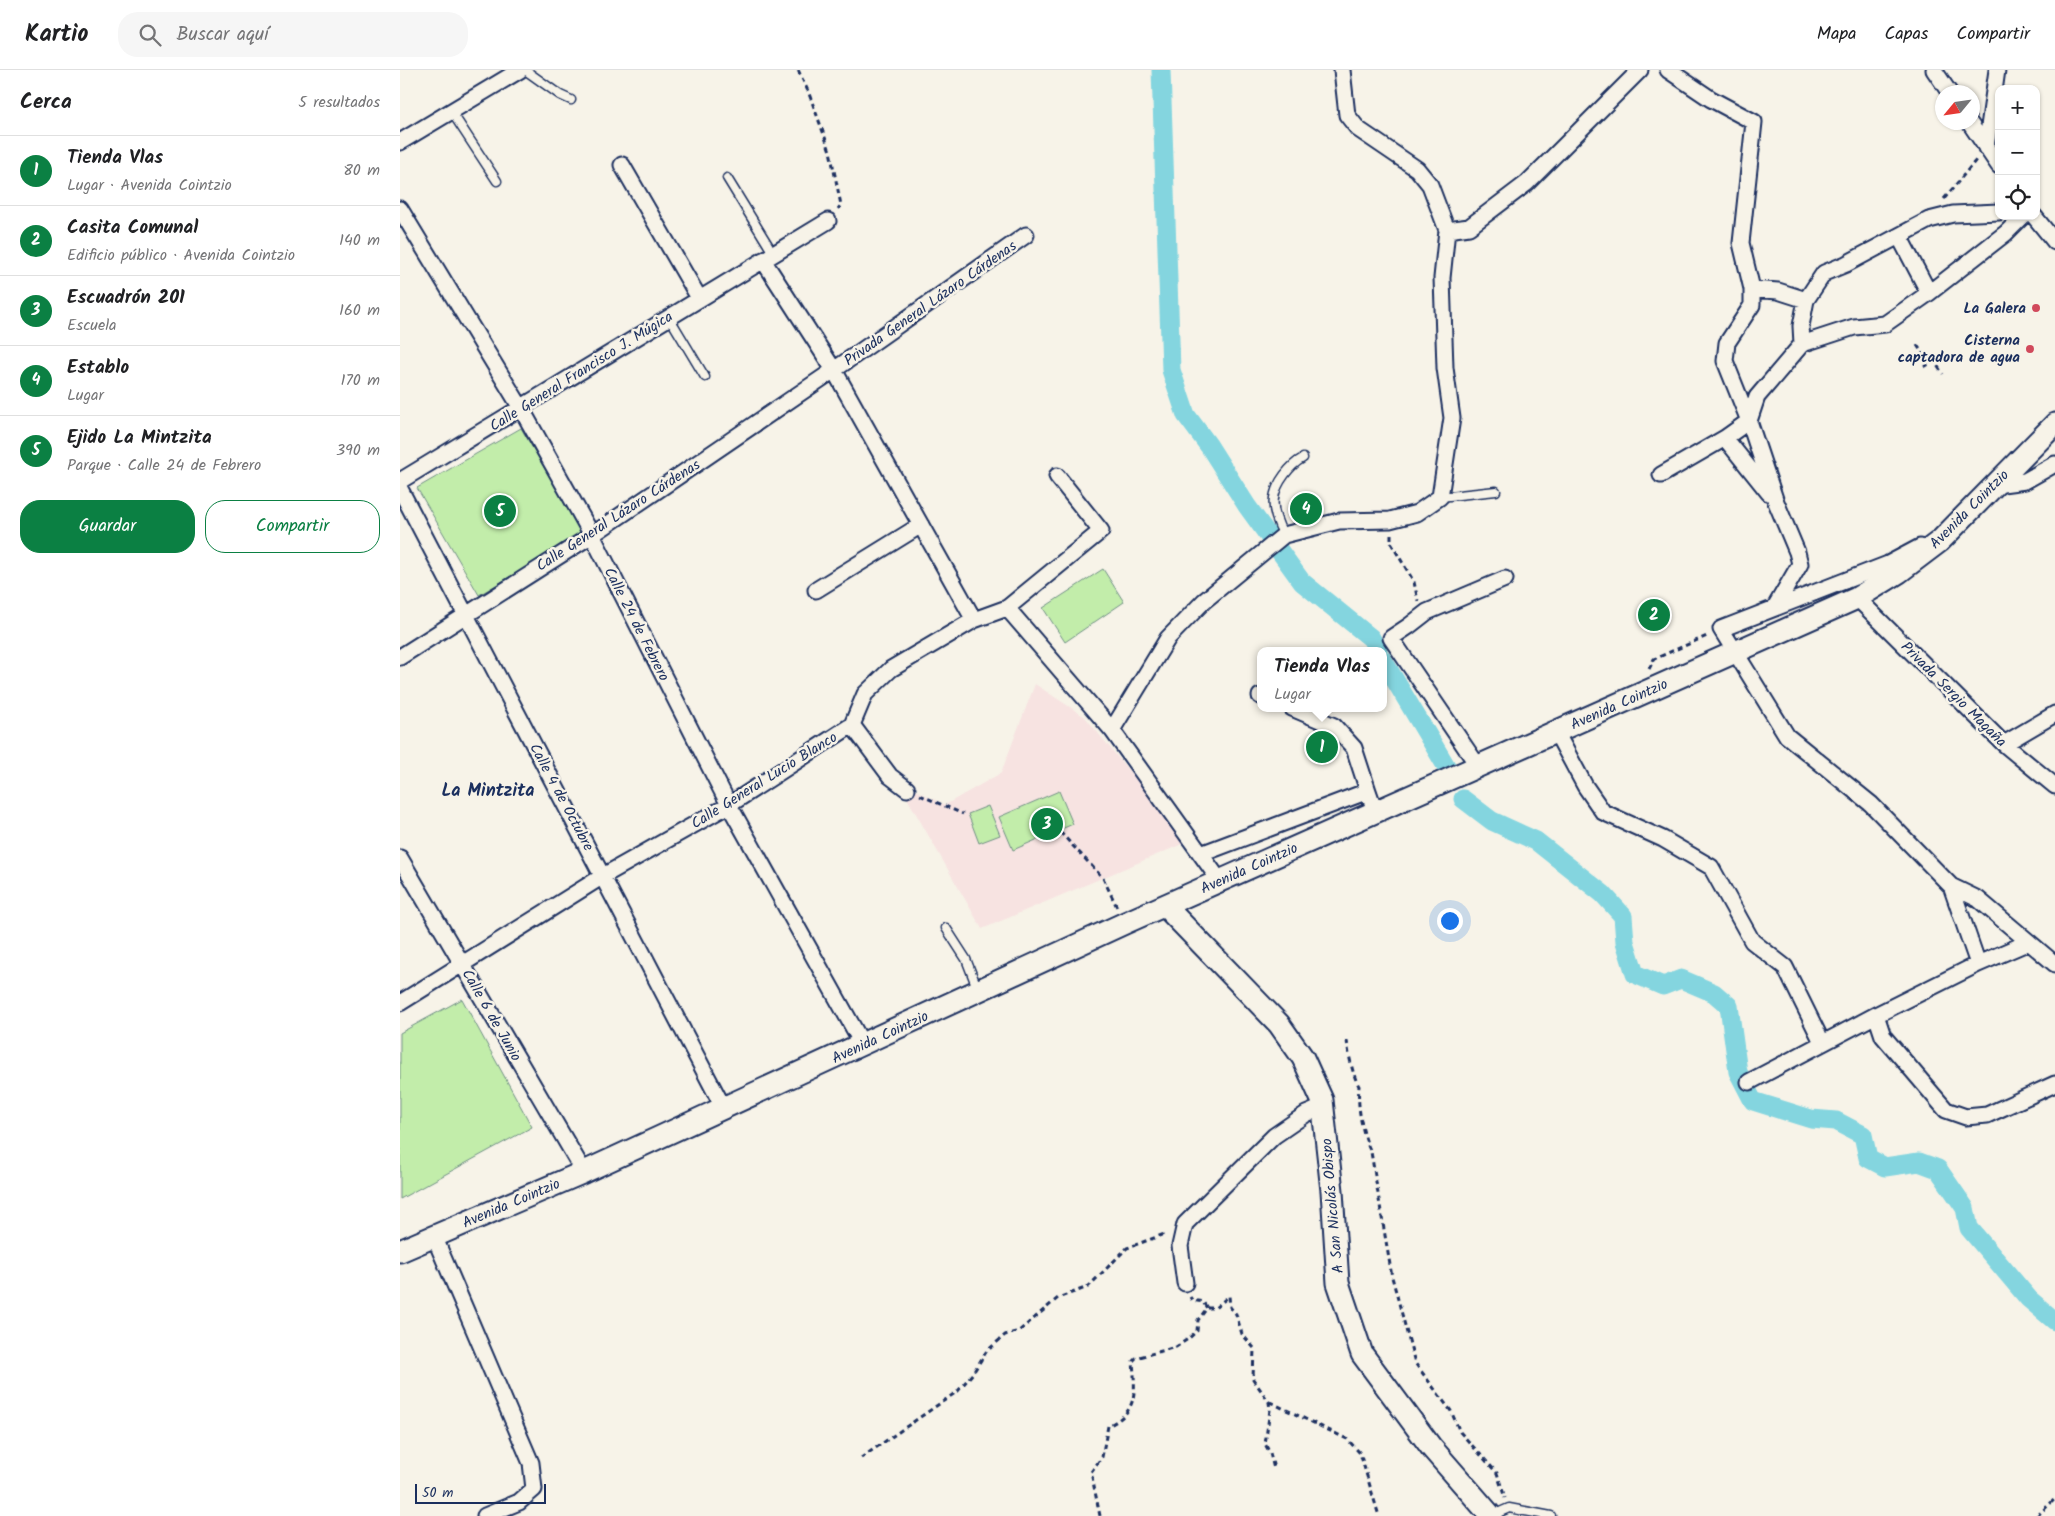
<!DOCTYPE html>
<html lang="es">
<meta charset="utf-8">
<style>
:root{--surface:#fff;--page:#f6f6f6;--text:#202124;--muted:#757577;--line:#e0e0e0;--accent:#0b8043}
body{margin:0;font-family:Kalam,sans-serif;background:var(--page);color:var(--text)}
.controls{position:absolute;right:15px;top:15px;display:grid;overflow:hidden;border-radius:10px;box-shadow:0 1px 4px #0004}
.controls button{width:45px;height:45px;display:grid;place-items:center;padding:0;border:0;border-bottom:1px solid var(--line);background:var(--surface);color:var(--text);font:25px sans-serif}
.compass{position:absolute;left:1535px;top:15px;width:45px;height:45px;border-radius:50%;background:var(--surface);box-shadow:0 1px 4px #0004;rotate:241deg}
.scale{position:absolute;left:15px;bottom:12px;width:131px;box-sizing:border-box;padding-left:5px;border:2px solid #1b2f5e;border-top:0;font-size:14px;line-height:18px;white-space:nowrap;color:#1b2f5e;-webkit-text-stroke:4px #f7f3e8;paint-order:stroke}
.you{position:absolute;left:1049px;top:850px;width:18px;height:18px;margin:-12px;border:4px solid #fff;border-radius:50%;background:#1a73e8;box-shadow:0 0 0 8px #1a73e833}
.badge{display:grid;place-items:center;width:32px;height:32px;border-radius:50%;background:var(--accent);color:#fff;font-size:16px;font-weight:700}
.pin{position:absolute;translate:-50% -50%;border:2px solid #fff;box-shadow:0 1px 5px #0006}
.popup{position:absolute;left:857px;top:577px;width:130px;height:65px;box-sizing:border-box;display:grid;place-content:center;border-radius:10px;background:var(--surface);filter:drop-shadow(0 1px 4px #0005);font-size:16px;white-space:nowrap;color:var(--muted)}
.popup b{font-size:19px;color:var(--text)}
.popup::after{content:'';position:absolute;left:50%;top:100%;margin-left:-10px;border:10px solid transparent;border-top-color:var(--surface)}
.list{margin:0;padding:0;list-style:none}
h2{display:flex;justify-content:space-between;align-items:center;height:65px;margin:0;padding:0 20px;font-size:21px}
h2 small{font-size:16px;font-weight:400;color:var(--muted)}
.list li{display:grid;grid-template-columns:32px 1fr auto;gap:15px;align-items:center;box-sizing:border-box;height:70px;padding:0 20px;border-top:1px solid var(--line)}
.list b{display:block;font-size:19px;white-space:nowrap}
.list p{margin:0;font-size:16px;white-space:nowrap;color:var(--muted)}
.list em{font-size:16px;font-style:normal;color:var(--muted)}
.actions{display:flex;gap:10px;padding:15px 20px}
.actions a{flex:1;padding:11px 0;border:1px solid var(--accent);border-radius:20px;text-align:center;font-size:18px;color:var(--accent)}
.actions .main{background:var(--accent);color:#fff}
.icon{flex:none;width:28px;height:28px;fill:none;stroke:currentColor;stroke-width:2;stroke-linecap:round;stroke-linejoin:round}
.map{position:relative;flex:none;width:1655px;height:1446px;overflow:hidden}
header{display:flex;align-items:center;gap:30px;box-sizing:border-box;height:70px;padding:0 25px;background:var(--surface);border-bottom:1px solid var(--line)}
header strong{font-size:24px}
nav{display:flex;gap:28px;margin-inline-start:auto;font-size:18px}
.search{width:350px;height:45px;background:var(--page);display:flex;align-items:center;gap:12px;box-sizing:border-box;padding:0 18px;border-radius:20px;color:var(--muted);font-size:19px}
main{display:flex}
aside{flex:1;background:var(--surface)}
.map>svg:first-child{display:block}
.built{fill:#f7e3e1}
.green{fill:#c2edaa;stroke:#6e8e84}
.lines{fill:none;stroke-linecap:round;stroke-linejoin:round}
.canal{stroke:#84d5df;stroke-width:19}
.lane-casing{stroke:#1b2f5e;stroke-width:11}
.street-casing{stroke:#1b2f5e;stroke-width:19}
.secondary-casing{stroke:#1b2f5e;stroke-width:25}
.path{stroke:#1b2f5e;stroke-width:3;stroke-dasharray:5 4;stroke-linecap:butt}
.lane{stroke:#f7f3e8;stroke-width:8}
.street{stroke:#f7f3e8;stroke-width:15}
.secondary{stroke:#f7f3e8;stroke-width:21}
.poi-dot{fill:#d1495b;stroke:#f7f3e8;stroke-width:2}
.labels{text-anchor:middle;stroke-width:5;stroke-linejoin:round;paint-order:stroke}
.street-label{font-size:15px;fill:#1b2f5e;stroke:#f7f3e8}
.poi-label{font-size:15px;font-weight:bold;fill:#1b2f5e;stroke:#f7f3e8;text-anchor:end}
.quarter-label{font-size:18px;font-weight:bold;fill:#1b2f5e;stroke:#f7f3e8}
</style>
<header>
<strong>Kartio</strong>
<div class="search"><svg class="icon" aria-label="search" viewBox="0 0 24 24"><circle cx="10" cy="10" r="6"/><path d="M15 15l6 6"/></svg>Buscar aquí</div>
<nav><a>Mapa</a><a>Capas</a><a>Compartir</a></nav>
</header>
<main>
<aside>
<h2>Cerca<small>5 resultados</small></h2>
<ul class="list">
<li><span class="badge">1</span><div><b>Tienda Vlas</b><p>Lugar · Avenida Cointzio</p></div><em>80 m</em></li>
<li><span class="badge">2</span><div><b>Casita Comunal</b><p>Edificio público · Avenida Cointzio</p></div><em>140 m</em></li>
<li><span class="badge">3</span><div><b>Escuadrón 201</b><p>Escuela</p></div><em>160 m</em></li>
<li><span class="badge">4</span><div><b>Establo</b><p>Lugar</p></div><em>170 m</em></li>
<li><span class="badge">5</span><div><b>Ejido La Mintzita</b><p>Parque · Calle 24 de Febrero</p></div><em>390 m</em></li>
</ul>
<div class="actions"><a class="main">Guardar</a><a>Compartir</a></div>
</aside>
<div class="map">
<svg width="1655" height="1446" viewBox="0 0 1655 1446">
<rect width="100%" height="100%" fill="#f7f3e8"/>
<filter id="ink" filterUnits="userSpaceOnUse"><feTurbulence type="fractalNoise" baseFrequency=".02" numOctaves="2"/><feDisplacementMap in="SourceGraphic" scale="10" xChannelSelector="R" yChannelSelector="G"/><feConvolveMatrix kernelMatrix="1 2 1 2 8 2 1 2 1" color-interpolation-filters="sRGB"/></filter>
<g filter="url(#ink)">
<path class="built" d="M635 614 685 647 787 772 582 859 503 721 510 717 545 735 601 703Z"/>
<path class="green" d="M121 358 183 464 79 525 17 418Z
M703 499 724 532 665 572 643 538Z
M659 721 673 754 613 780 599 747Z
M588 736 600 765 579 773 568 744Z
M62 929 132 1057 0 1129V963Z"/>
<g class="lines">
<path class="canal" d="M761 0 771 300 786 345 809 376 847 436 902 512 971 568 978 581
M983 590 1049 701
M1063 729 1092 751 1136 771 1203 824 1223 846 1225 872 1235 904 1263 916 1281 909 1314 923 1329 936 1338 1002 1353 1031 1411 1049 1436 1051 1463 1065 1468 1088 1485 1097 1519 1092 1538 1099 1565 1138 1569 1158 1629 1229 1655 1251"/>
<g class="lane-casing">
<path id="lane" d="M125 0 160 25 171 30
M51 41 97 111
M327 108 373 183
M269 247 305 307
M1040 427 1096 421
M884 465C878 455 872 440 874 428 876 413 890 395 903 388
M546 858 566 889 578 920
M1093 1445 1109 1438 1151 1446"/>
</g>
<g class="street-casing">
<path id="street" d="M1268 0 1311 29 1354 52 1341 173 1352 219V235L1327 273 1325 291 1349 351 1376 432 1397 482 1400 494 1375 537
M1534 0 1549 22
M1569 52 1599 96
M0 72 120 0
M1586 78 1597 0
M222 95 299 228
M0 139 121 338 192 465 329 735 463 975
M1634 146 1655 172
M1047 160 1069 157 1127 113 1240 0
M1499 166 1529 223
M363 190 434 300 574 550
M1352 219 1378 221 1406 230
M1402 274 1454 257 1485 254 1529 223 1606 163 1623 146
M1325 368 1369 423
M1261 405 1325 368 1349 351 1357 327 1402 274 1401 256 1406 230 1424 203 1446 194 1529 150 1553 144 1599 142
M0 411 428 151
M1595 415 1625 411 1655 394
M0 419 323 1037
M1520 477 1488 494 1321 559 1387 666 1471 734 1551 816 1578 829 1655 894
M416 520 521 455
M1457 528 1604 674 1655 716
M607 538 712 660 820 811
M0 587 192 465 434 300 626 165
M860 626H861
M892 638 934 656 954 678 968 721
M452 655 490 706 507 719
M712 660 768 568 804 531 884 465 939 451 990 450 1017 443 1040 427 1052 348 1045 298 1042 208 1047 160 1030 115 1017 99 958 59 947 45 942 0
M1156 662 1185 716 1203 742 1263 769 1311 797 1352 871 1385 897 1422 972
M1604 674 1655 644
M1078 696 991 568 1009 556 1027 542 1105 509
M801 784 968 721 975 741
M0 788 184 1102
M1551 816 1578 894
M0 933 203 806 329 735 452 655 465 624 491 599 574 550 607 538 701 461 657 406
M1476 945 1483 966 1546 1040 1566 1047 1587 1045 1655 1014
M1349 1012 1476 945 1578 894 1629 872
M34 1166 131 1393 134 1419 119 1432 85 1446
M785 1213 780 1176 785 1154 874 1066 906 1044 923 1037"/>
</g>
<g class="secondary-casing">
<path id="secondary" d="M765 836 879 954 903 988 922 1030 932 1121 938 1213 962 1284 1031 1377 1091 1446
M0 1181 184 1102 725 853 1457 528 1499 502 1540 471 1655 354"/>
</g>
<path class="path" d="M398 0 408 21 430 81 441 135 438 139
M1544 129 1576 90
M1517 275 1529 293
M1524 297 1534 291 1543 304
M991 464V473L1014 512 1018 531
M1249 599 1254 589 1307 566
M520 725 563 744
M660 762 703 808 717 837
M947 970C948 982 953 1007 959 1016 957 1035 962 1065 971 1082L992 1207 1015 1293 1051 1341 1060 1362 1097 1403 1105 1428
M807 1238H815L829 1226 830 1237 836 1244 842 1264 854 1278 853 1309 869 1332 870 1340 865 1374 870 1383 874 1399
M870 1332 947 1369 960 1383 979 1446
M461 1388 558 1321 573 1303 586 1282 605 1265 619 1261 658 1228 688 1217 727 1178 767 1163
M700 1446 691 1402 702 1387 708 1356C739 1341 735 1321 733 1291L736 1288 776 1277 788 1269 797 1261 798 1250 807 1238 803 1232 792 1230 790 1227
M1637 1446 1655 1429"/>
<use href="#lane" class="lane"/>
<use href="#street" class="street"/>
<use href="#secondary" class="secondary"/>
</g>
</g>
<g class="poi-dot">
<circle cx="1636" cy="238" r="5"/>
<circle cx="1630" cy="279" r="5"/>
</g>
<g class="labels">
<g class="street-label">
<text transform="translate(530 233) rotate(-35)" y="5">Privada General Lázaro Cárdenas</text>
<text transform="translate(181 301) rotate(-32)" y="5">Calle General Francisco J. Múgica</text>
<text transform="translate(1569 439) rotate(-45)" y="5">Avenida Cointzio</text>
<text transform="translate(218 445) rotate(-33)" y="5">Calle General Lázaro Cárdenas</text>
<text transform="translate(237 554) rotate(63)" y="5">Calle 24 de Febrero</text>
<text transform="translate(1554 624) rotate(45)" y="5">Privada Sergio Magaña</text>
<text transform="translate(1219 634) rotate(-24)" y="5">Avenida Cointzio</text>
<text transform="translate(364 710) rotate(-32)" y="5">Calle General Lucio Blanco</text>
<text transform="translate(162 727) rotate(62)" y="5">Calle 4 de Octubre</text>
<text transform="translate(849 798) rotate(-24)" y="5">Avenida Cointzio</text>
<text transform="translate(92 945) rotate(60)" y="5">Calle 6 de Junio</text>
<text transform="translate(480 967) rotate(-25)" y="5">Avenida Cointzio</text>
<text transform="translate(111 1133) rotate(-23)" y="5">Avenida Cointzio</text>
<text transform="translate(932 1136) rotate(-95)" y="5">A San Nicolás Obispo</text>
</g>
<g class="poi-label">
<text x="1626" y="243">La Galera</text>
<text x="1620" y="275">Cisterna<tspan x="1620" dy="17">captadora de agua</tspan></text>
</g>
<g class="quarter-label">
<text x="88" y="726">La Mintzita</text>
</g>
</g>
</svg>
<div class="controls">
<button>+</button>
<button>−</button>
<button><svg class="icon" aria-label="locate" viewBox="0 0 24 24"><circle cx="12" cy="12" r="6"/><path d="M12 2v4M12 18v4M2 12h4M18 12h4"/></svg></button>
</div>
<svg class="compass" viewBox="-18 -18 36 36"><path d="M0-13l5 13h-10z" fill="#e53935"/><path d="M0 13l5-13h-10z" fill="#757577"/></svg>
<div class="scale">50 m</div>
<div class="you"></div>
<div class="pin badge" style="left:922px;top:677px">1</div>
<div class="popup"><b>Tienda Vlas</b>Lugar</div>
<div class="pin badge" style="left:1254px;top:545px">2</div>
<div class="pin badge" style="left:647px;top:754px">3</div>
<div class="pin badge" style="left:906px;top:439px">4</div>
<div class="pin badge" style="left:100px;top:441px">5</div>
</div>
</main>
